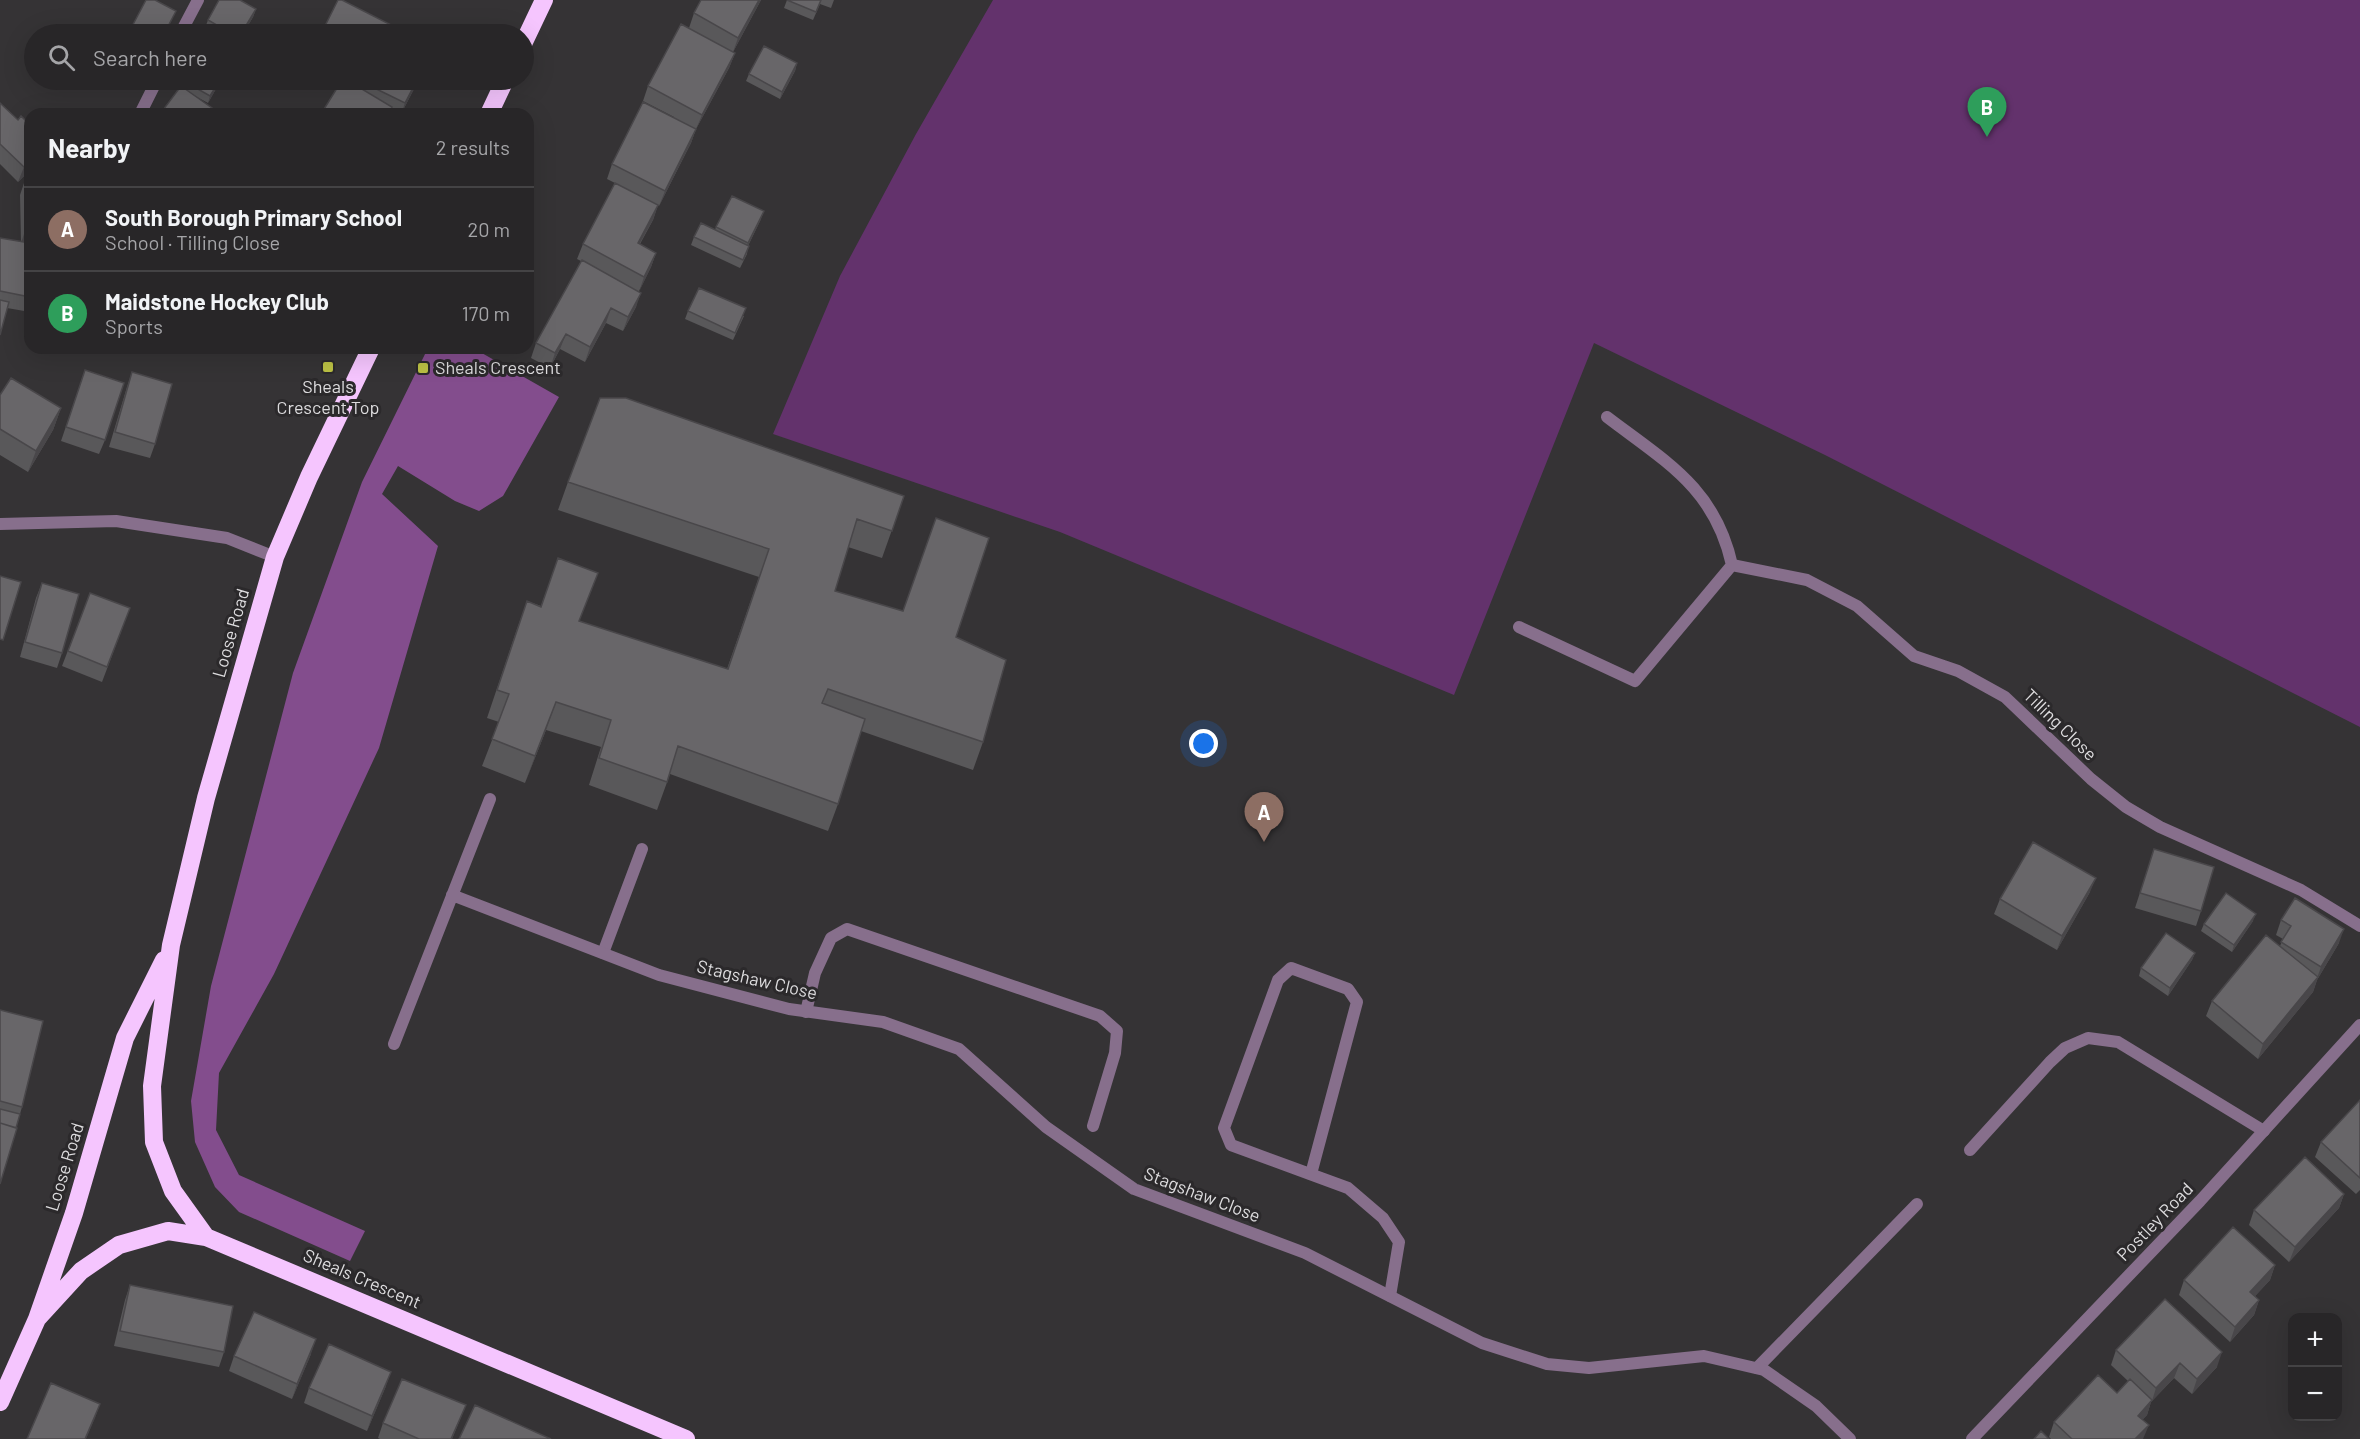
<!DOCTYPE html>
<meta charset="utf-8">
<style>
:root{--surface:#282628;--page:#302e30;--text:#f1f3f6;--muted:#a5a5a8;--line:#444345;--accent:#bbc044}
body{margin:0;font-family:Barlow,sans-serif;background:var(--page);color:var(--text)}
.controls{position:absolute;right:18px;bottom:18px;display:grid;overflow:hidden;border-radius:12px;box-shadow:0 6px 24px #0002}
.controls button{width:54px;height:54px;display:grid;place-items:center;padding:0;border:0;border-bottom:2px solid var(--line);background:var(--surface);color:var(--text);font:30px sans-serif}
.you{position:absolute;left:1204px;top:744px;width:21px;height:21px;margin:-15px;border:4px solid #fff;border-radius:50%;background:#1a73e8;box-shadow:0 0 0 9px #1a73e833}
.badge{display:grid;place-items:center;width:39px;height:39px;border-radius:50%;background:var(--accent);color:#fff;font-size:20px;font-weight:700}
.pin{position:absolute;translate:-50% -50px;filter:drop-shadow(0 2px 3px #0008)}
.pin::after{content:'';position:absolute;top:32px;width:21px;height:18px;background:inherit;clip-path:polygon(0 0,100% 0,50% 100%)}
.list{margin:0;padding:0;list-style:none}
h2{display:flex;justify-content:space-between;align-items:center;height:78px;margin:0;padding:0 24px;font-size:26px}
h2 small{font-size:20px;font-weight:400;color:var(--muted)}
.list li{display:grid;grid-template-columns:39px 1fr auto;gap:18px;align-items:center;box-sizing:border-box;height:84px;padding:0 24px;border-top:2px solid var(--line)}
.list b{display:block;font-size:22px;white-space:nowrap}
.list p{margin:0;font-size:20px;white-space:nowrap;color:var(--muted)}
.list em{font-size:20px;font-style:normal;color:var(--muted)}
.icon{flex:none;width:33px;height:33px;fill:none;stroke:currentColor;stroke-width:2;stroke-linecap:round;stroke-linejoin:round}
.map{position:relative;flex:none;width:2360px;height:1439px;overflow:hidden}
.search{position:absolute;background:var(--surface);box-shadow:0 6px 24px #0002;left:24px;top:24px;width:510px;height:66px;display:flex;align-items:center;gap:15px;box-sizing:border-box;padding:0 21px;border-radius:33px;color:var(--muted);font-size:22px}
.panel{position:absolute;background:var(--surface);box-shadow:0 6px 24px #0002;left:24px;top:108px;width:510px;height:246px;border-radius:18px}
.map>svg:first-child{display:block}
.green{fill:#63326c}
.forest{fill:#834d8d}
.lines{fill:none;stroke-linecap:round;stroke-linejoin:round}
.lane{stroke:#876f8c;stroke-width:12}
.street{stroke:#876f8c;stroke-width:12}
.highway{stroke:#f5c5fe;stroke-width:18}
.wall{fill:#59585a}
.shaded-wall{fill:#49474a}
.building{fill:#686669;stroke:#49474a;stroke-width:1.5}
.poi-dot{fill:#bbc044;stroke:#2b292b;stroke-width:2}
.labels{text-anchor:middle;stroke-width:6;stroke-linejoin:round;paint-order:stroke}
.poi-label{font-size:18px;fill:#dddcde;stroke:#2b292b;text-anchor:start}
.street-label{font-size:18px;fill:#dddcde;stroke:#2b292b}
</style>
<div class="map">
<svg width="2360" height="1439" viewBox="0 0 2360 1439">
<rect width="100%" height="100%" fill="#353335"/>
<path class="green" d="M993 0H2360V727L1825 455 1594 343 1454 695 1060 532 773 434 840 276 916 134Z"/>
<path class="forest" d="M428 348H473L559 397 503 496 479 511 455 501 398 466 382 494 438 546 379 748 274 974 219 1073 216 1130 239 1175 365 1231 350 1261 239 1212 215 1187 195 1142 191 1101 211 986 293 673 362 482Z"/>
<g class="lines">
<path class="lane" d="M180 34 198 0
M140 114 157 80
M603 953 642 849
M806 1012 815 973 831 938 847 929 1100 1016 1117 1031 1115 1053 1093 1126
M1970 1150 2050 1062 2065 1048 2088 1038 2118 1042 2264 1131
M1311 1174 1357 1002 1348 989 1291 968 1278 980 1224 1128 1231 1145 1348 1188 1383 1218 1399 1242 1390 1296
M1757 1368 1917 1204"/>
<path class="street" d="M1607 417C1666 462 1715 488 1732 565
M0 524 116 521 227 538 275 557
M1519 627 1635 681 1732 565 1807 580 1857 606 1914 656 1958 671 2005 697 2091 779 2126 807 2160 827 2301 890 2360 926
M452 895 659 975 789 1009 883 1022 959 1049 1046 1127 1134 1189 1305 1253 1482 1343 1547 1364 1589 1368 1704 1356 1764 1370 1816 1406 1850 1439
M394 1044 490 799
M1972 1439 2200 1201 2360 1025"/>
<path class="highway" d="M524 42 544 0
M489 114 505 80
M206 1237 173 1191 154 1142 152 1086 171 945 206 798 275 557 309 477 371 348
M37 1319 81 1271 119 1245 168 1231 206 1237 686 1439
M0 1402 37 1319 74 1213 125 1038 164 960"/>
</g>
<path class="wall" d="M701 0H761L733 52 735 53 729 68 696 129 691 143 659 206 658 205 653 220 640 244 656 253 651 267 639 291 636 307 623 331 606 323 585 362 560 349 550 368 531 358 536 343 581 261 577 259 583 244 615 183 607 179 612 164 674 117 643 101 648 86 689 28 694 13Z
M787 0H834L831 8 820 4 813 20 784 8Z
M256 9 253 17 243 34H216L205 28 208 20Z
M325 26 399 34H322Z
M797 63 795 71 780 99 746 81 749 74Z
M181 80H221L208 103 195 96 212 108 210 114H162L163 110 180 87 178 86Z
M325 80H417L414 89 401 114H392Z
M0 103 30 170 18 182 0 164Z
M25 180H30V242H26L30 243V312L7 308 0 335V238L21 242 20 195Z
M761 219 748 246 747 254 740 268 691 245 694 237 715 230 716 227Z
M688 311 744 316 733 340 685 319Z
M132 372 155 444 150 458 109 447 127 387Z
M80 385 105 440 99 454 61 441Z
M0 395 61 408 53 430 28 472 0 455Z
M568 482 904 496 882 558 848 547 835 591 903 611 936 518 956 637 983 742 973 770 861 731 838 804 828 831 670 774 657 810 589 785 601 747 546 730 525 783 482 766 499 722 487 718 517 629 527 601 541 606 558 558 579 622 727 669 759 577 558 510Z
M42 583 62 653 57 668 20 657 36 598Z
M90 593 130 608 102 682 62 666Z
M2154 849 2201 911 2196 926 2135 908Z
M2090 892 2057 950 1994 914 2000 899Z
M2281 920 2339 943 2317 980 2313 992 2258 1059 2206 1016 2212 1001 2280 946 2283 939 2276 935Z
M2253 921 2232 952 2201 931 2204 924Z
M2195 953 2192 960 2168 996 2139 976 2141 968Z
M0 1010 22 1107 0 1184Z
M2360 1100V1190L2356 1194 2315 1157 2321 1142Z
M2344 1194 2339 1208 2289 1262 2249 1225 2254 1210Z
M2275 1265 2270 1280 2255 1296 2259 1300 2254 1315 2230 1342 2179 1295 2184 1280Z
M130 1285 224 1352 219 1367 114 1346 125 1300Z
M2116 1350 2217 1367 2192 1394 2174 1378 2151 1402 2147 1415 2142 1420 2143 1439H2051L2049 1437 2054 1422 2117 1393 2128 1381 2111 1365Z
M311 1354 292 1399 229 1371 234 1356Z
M386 1386 367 1431 304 1403 309 1388Z
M466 1405 452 1439H380L378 1438 383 1423Z"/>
<path class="shaded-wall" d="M759 0H761L733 52 738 38Z
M256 9 253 17 243 34H241Z
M735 53 729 68 696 129 702 115Z
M797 63 795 71 780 99 782 92Z
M220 80H221L208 103 210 96Z
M417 80 414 89 401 114 405 103Z
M696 129 691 143 659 206 665 191Z
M30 161V170L18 182 24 167Z
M658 205 653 220 632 257 638 243Z
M764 211 761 219 745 251 748 243Z
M26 228H30V242L21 243Z
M656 253 651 267 639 292 644 277Z
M641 293 636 307 623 331 628 317Z
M611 308 606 323 585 362 590 347Z
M566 334 560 349 550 368 555 353Z
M61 408 53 430 28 472 36 451Z
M556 702 546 730 525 783 535 756Z
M2096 878 2090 892 2057 950 2062 936Z
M2256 914 2253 921 2232 952 2234 945Z
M2344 929 2339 943 2317 980 2313 992 2258 1059 2263 1044 2317 978 2321 967Z
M2195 953 2192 960 2168 996 2170 988Z
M2344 1194 2339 1208 2289 1262 2295 1247Z
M2275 1265 2270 1280 2245 1307 2250 1292Z
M2259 1300 2254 1315 2230 1342 2235 1327Z
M316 1339 311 1354 292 1399 297 1384Z
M2222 1352 2217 1367 2192 1394 2197 1379Z
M2180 1363 2174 1378 2151 1402 2147 1415 2132 1430 2138 1416 2152 1401 2156 1388Z
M391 1372 386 1386 367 1431 372 1416Z
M100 1404 95 1418 86 1439H85Z
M2149 1425 2143 1439H2135Z"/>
<path class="building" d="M146 0H155L176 11 164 34H128Z
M219 0H240L256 9 241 34H232L208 20Z
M338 0H342L401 30 398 34H342L325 26Z
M701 0H759L738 38 694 13Z
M787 0H821L816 12Z
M681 24 735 53 702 115 648 86Z
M764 46 797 63 782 92 749 74Z
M182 80H220L210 96Z
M342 80H347L392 107 388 114H321Z
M358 80H417L405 103Z
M181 86 212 108 208 114H169L163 110Z
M643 102 696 129 665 191 612 164Z
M0 103 18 120 21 116 30 125V161L24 167 0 144Z
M25 180H30V228H26Z
M615 183 658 205 638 243 656 253 644 277 583 244Z
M732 196 764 211 748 243 716 227Z
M701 223 749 246 743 260 694 237Z
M0 238 30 243V297L0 291Z
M582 260 641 293 628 317 611 308 590 347 566 334 555 353 536 343Z
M699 288 746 308 735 333 688 311Z
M0 300 9 302 0 335Z
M85 370 124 383 105 440 66 427Z
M132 372 172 384 155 444 115 432Z
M11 378 61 408 36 451 0 429V395Z
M600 398H626L904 496 892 531 857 519 835 591 903 611 936 518 989 538 956 637 1006 660 983 742 828 689 822 703 865 719 838 804 678 746 667 782 599 758 611 720 556 702 535 756 492 739 509 694 497 690 527 601 541 607 558 558 598 573 579 621 728 669 769 549 568 482Z
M0 576 21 582 3 640 0 639Z
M42 583 79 594 62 653 25 642Z
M90 593 130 608 107 667 68 651Z
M2033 842 2096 878 2062 936 2000 899Z
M2154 849 2214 867 2201 911 2140 893Z
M2226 893 2256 914 2234 945 2204 924Z
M2295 898 2344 929 2321 967 2281 942 2291 926 2281 920Z
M2166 933 2195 953 2170 988 2141 968Z
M2266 935 2318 977 2263 1044 2212 1001Z
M0 1010 43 1021 22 1107 0 1101Z
M2360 1100V1178L2321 1142Z
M0 1109 20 1114 16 1128 0 1123Z
M0 1123 17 1128 0 1184Z
M2305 1157 2344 1194 2295 1247 2254 1210Z
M2233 1227 2275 1265 2250 1292 2259 1300 2235 1327 2184 1280Z
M130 1285 233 1306 224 1352 120 1331Z
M2165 1299 2222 1352 2197 1379 2180 1363 2156 1388 2116 1350Z
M254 1312 316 1339 297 1384 234 1356Z
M329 1344 391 1372 372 1416 309 1388Z
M2098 1375 2117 1393 2130 1379 2152 1400 2138 1416 2149 1425 2135 1439H2072L2054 1422Z
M402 1379 466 1405 451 1439H419L383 1423Z
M51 1383 100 1404 85 1439H27Z
M475 1405 551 1439H459Z
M2041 1431 2049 1439H2034Z"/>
<g class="poi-dot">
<rect x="322" y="361" width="12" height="12" rx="3"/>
<rect x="417" y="362" width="12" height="12" rx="3"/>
</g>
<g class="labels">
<g class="poi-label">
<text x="435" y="374">Sheals Crescent</text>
<text x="328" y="393" text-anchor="middle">Sheals<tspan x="328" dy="21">Crescent Top</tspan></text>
</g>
<g class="street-label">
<text transform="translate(231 633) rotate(-74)" y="6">Loose Road</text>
<text transform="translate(2060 725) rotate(44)" y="6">Tilling Close</text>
<text transform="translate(757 980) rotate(13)" y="6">Stagshaw Close</text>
<text transform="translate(65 1167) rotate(-73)" y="6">Loose Road</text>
<text transform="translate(1202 1195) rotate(21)" y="6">Stagshaw Close</text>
<text transform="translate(2155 1222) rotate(-46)" y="6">Postley Road</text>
<text transform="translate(362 1279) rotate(23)" y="6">Sheals Crescent</text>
</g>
</g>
</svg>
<div class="controls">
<button>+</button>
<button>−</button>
</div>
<div class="you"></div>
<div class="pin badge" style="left:1264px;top:842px;background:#8d6e63">A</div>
<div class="pin badge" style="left:1987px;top:137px;background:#2e9e5b">B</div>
<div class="search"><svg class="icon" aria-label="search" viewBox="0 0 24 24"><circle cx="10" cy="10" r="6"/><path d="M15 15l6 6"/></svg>Search here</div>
<section class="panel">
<h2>Nearby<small>2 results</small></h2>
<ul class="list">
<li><span class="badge" style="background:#8d6e63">A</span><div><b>South Borough Primary School</b><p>School · Tilling Close</p></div><em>20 m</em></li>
<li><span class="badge" style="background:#2e9e5b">B</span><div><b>Maidstone Hockey Club</b><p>Sports</p></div><em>170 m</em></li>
</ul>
</section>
</div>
